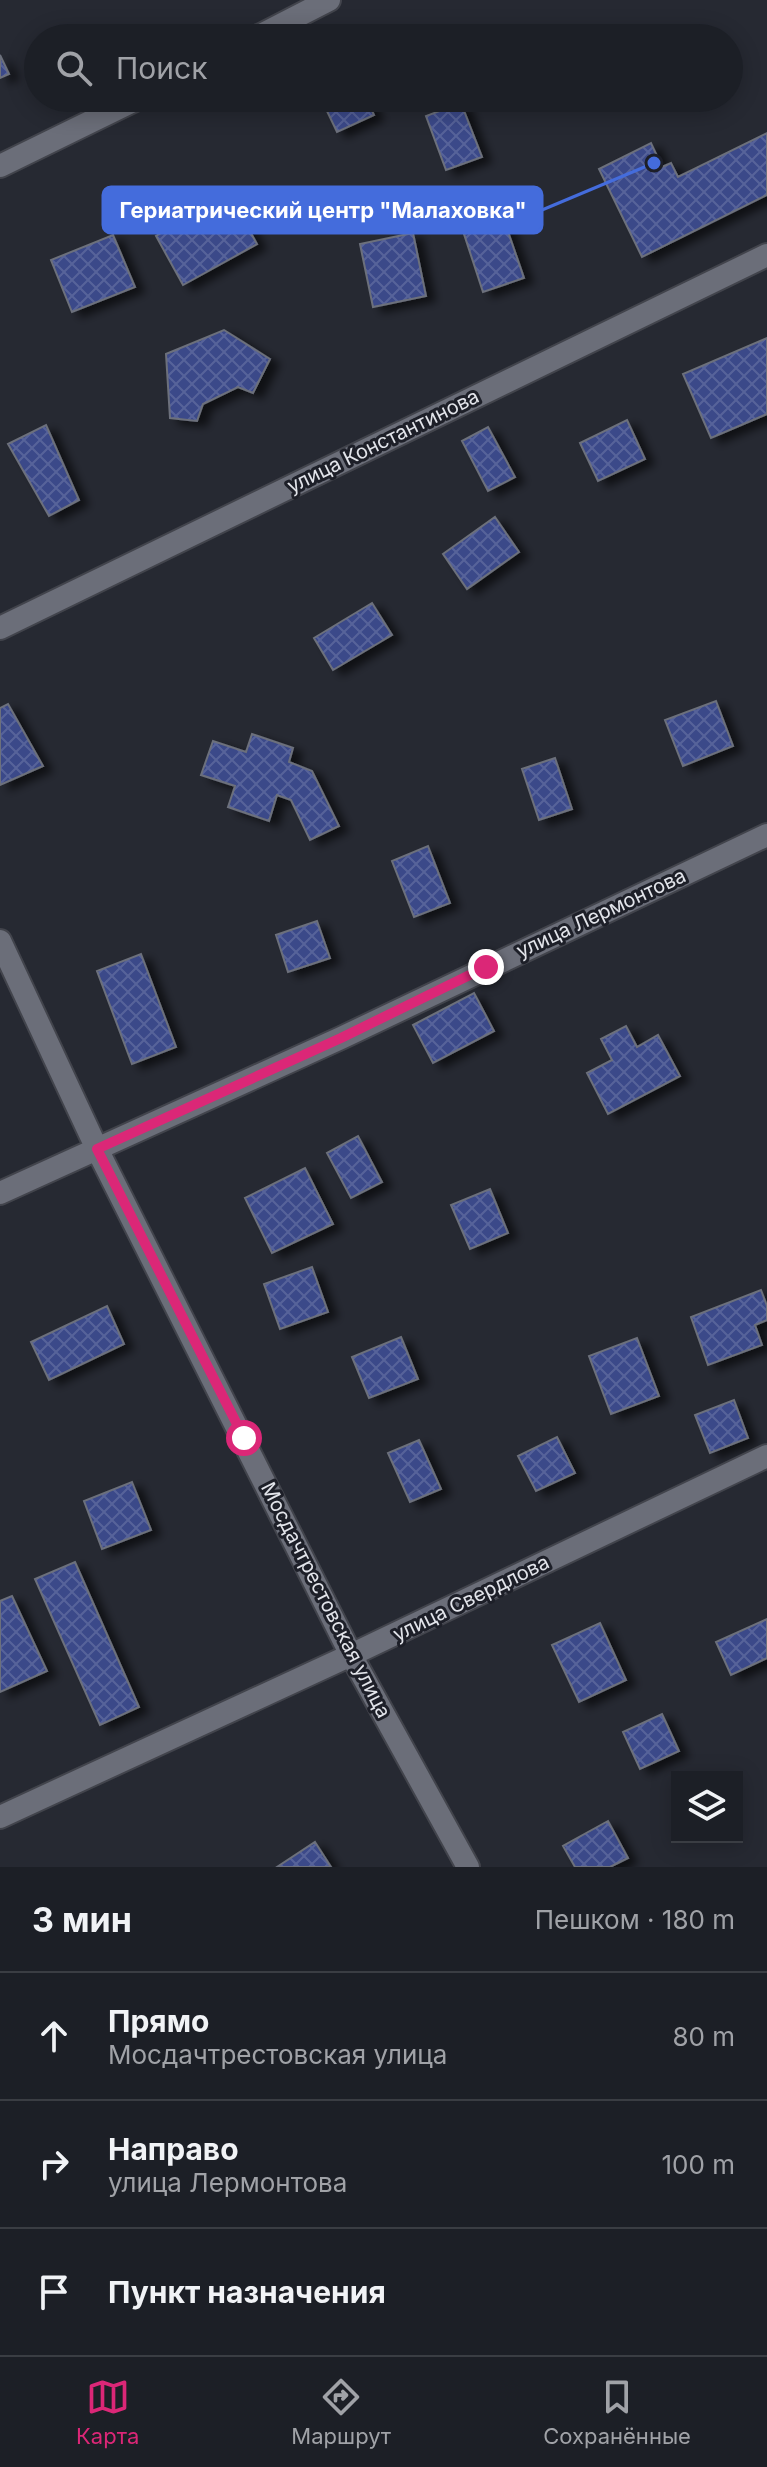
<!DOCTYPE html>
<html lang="ru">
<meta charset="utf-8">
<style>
:root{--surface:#1c1f26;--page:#292c32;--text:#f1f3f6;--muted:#a0a2a7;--line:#3a3d43;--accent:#db2777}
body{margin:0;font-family:Inter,sans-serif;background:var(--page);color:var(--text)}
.controls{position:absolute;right:24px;bottom:24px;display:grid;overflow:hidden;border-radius:0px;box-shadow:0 4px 20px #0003}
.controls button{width:72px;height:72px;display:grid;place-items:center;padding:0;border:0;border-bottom:2px solid var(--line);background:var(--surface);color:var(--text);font:40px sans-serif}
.stop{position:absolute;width:24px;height:24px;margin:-18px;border:6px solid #db2777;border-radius:50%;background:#fff}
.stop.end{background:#db2777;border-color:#fff;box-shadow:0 2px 8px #0008}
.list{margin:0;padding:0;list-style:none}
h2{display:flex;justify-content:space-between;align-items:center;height:104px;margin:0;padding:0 32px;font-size:34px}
h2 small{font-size:26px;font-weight:400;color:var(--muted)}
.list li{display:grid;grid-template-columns:52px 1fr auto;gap:24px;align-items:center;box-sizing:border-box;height:128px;padding:0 32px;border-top:2px solid var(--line)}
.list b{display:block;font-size:30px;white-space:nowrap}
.list p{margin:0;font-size:26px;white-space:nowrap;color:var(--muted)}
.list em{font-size:26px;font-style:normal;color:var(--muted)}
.icon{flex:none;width:44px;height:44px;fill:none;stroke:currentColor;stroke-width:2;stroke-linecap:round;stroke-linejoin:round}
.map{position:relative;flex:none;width:767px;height:1867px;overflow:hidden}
.search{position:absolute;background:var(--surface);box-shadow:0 4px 20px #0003;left:24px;right:24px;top:24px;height:88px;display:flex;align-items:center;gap:20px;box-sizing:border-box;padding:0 28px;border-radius:44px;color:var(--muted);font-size:30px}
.sheet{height:488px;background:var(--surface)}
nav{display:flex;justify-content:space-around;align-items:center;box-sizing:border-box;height:112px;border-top:2px solid var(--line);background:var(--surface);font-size:22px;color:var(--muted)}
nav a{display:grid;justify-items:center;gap:4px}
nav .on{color:var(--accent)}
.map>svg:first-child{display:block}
.building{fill:url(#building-cross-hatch);stroke:#6c707b;stroke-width:2;filter:url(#shadow)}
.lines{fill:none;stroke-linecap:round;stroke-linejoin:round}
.minor-casing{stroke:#42444c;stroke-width:26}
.secondary-casing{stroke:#42444c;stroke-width:26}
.path{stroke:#777981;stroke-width:5;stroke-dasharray:2 6;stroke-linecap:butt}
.minor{stroke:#6b6e79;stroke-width:22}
.secondary{stroke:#6b6e79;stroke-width:22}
.route{stroke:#db2777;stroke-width:10}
.labels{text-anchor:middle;stroke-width:6;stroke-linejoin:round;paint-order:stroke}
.street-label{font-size:20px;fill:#e2e4ea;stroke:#1d1f28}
.leader{fill:none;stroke:#446cdc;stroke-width:3}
.callout-dot{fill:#446cdc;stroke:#1d1f28;stroke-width:3}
.callout{fill:#446cdc;stroke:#446cdc;stroke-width:3}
.callout-label{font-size:22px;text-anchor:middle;font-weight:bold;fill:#fff}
</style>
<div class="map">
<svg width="767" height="1867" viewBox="0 0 767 1867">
<defs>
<pattern id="building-cross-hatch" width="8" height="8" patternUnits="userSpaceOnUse" patternTransform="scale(2)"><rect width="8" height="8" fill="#3b4989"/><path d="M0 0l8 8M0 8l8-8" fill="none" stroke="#57639a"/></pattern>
<filter id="shadow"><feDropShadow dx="9" dy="5" stdDeviation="4" flood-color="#0009"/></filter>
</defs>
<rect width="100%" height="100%" fill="#262932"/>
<path class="building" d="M0 55 9 74 0 78Z
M342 98H366L374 115 337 132 326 109 343 101Z
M461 103 482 157 446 170 426 116Z
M767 133V195L642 257 599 169 651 143 662 167 671 163 678 177Z
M230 195 257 244 183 285 156 236Z
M504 220 524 278 483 292 464 234Z
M413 233 426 296 373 307 360 244Z
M113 235 135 287 72 312 51 260Z
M224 330 270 359 253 393 238 387 203 404 197 421 170 418 166 354Z
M767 338V414L711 438 683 374Z
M627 420 645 459 598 481 580 443Z
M46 425 79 500 49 516 8 444Z
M488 427 515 477 488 491 462 441Z
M495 517 519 552 467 589 443 554Z
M372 603 392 635 333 670 314 638Z
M716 701 733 746 683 766 665 720Z
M8 704 43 766 0 785V708Z
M252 734 293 748 289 762 312 771 339 826 310 840 291 800 277 795 269 821 228 807 235 786 201 775 213 741 246 752Z
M555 758 572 809 539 820 522 769Z
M428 846 450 903 414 917 392 861Z
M317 921 330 958 288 972 276 935Z
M141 954 176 1047 132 1064 97 971Z
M474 993 494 1031 433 1063 413 1025Z
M626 1026 637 1047 658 1035 680 1076 608 1114 587 1073 612 1060 601 1039Z
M358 1136 382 1182 351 1198 327 1153Z
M305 1168 333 1224 272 1253 245 1198Z
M490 1189 508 1233 470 1249 451 1205Z
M312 1267 328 1312 280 1329 264 1284Z
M761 1290 767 1306V1320L755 1325 762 1345 708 1365 691 1317Z
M107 1306 124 1344 49 1380 31 1342Z
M401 1337 418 1379 369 1398 352 1357Z
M637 1338 659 1396 611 1414 589 1356Z
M734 1400 748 1438 710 1453 695 1415Z
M557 1437 575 1473 536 1491 518 1456Z
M419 1440 441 1489 410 1502 388 1453Z
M132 1482 151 1530 102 1549 84 1501Z
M75 1562 139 1707 100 1725 35 1579Z
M12 1596 47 1671 0 1692V1601Z
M767 1619V1658L731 1675 716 1642Z
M600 1623 626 1680 579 1702 552 1645Z
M662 1714 679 1751 640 1769 623 1732Z
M608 1821 628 1858 610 1867H575L563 1846Z
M315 1842 331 1867H277Z"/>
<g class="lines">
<g class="minor-casing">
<path id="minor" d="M0 628 767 255
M0 941 97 1149 351 1655 468 1867
M0 1193 341 1038 767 835
M0 1817 351 1655 767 1456"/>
</g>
<g class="secondary-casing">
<path id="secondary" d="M255 38 329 0
M0 166 139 98"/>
</g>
<path class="path" d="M211 38 234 27"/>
<use href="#minor" class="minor"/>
<use href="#secondary" class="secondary"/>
</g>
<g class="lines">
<path class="route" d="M244 1438 97 1149 341 1038 486 967"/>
</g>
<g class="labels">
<g class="street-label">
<text transform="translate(383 441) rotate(-26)" y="7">улица Константинова</text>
<text transform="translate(601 913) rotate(-25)" y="7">улица Лермонтова</text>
<text transform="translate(471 1598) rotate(-26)" y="7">улица Свердлова</text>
<text transform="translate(326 1600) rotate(63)" y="7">Мосдачтрестовская улица</text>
</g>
</g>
<path class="leader" d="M654 163L542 210"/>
<circle class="callout-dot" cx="654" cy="163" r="8"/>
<rect class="callout" x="103" y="187" width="439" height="46" rx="8"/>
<g class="callout-label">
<text x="323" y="218">Гериатрический центр "Малаховка"</text>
</g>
</svg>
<div class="controls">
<button><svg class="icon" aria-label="layers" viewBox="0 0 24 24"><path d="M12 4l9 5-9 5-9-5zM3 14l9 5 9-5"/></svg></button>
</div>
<div class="stop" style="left:244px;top:1438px"></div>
<div class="stop end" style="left:486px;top:967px"></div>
<div class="search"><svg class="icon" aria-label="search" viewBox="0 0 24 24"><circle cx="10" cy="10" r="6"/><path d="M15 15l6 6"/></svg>Поиск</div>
</div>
<section class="sheet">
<h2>3 мин<small>Пешком · 180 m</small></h2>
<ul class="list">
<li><svg class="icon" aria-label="ahead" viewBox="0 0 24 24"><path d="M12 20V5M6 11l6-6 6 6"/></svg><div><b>Прямо</b><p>Мосдачтрестовская улица</p></div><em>80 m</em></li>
<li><svg class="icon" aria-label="right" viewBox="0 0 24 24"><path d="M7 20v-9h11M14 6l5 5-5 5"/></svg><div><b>Направо</b><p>улица Лермонтова</p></div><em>100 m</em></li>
<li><svg class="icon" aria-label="arrive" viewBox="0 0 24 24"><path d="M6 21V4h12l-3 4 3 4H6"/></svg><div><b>Пункт назначения</b></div></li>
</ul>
</section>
<nav>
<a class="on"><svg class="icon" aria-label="map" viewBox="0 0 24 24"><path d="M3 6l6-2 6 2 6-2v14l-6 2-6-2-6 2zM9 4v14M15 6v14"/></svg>Карта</a>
<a><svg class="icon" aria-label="directions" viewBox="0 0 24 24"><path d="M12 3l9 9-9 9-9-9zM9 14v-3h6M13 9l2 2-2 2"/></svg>Маршрут</a>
<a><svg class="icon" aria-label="saved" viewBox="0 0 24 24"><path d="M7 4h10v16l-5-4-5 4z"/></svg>Сохранённые</a>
</nav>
